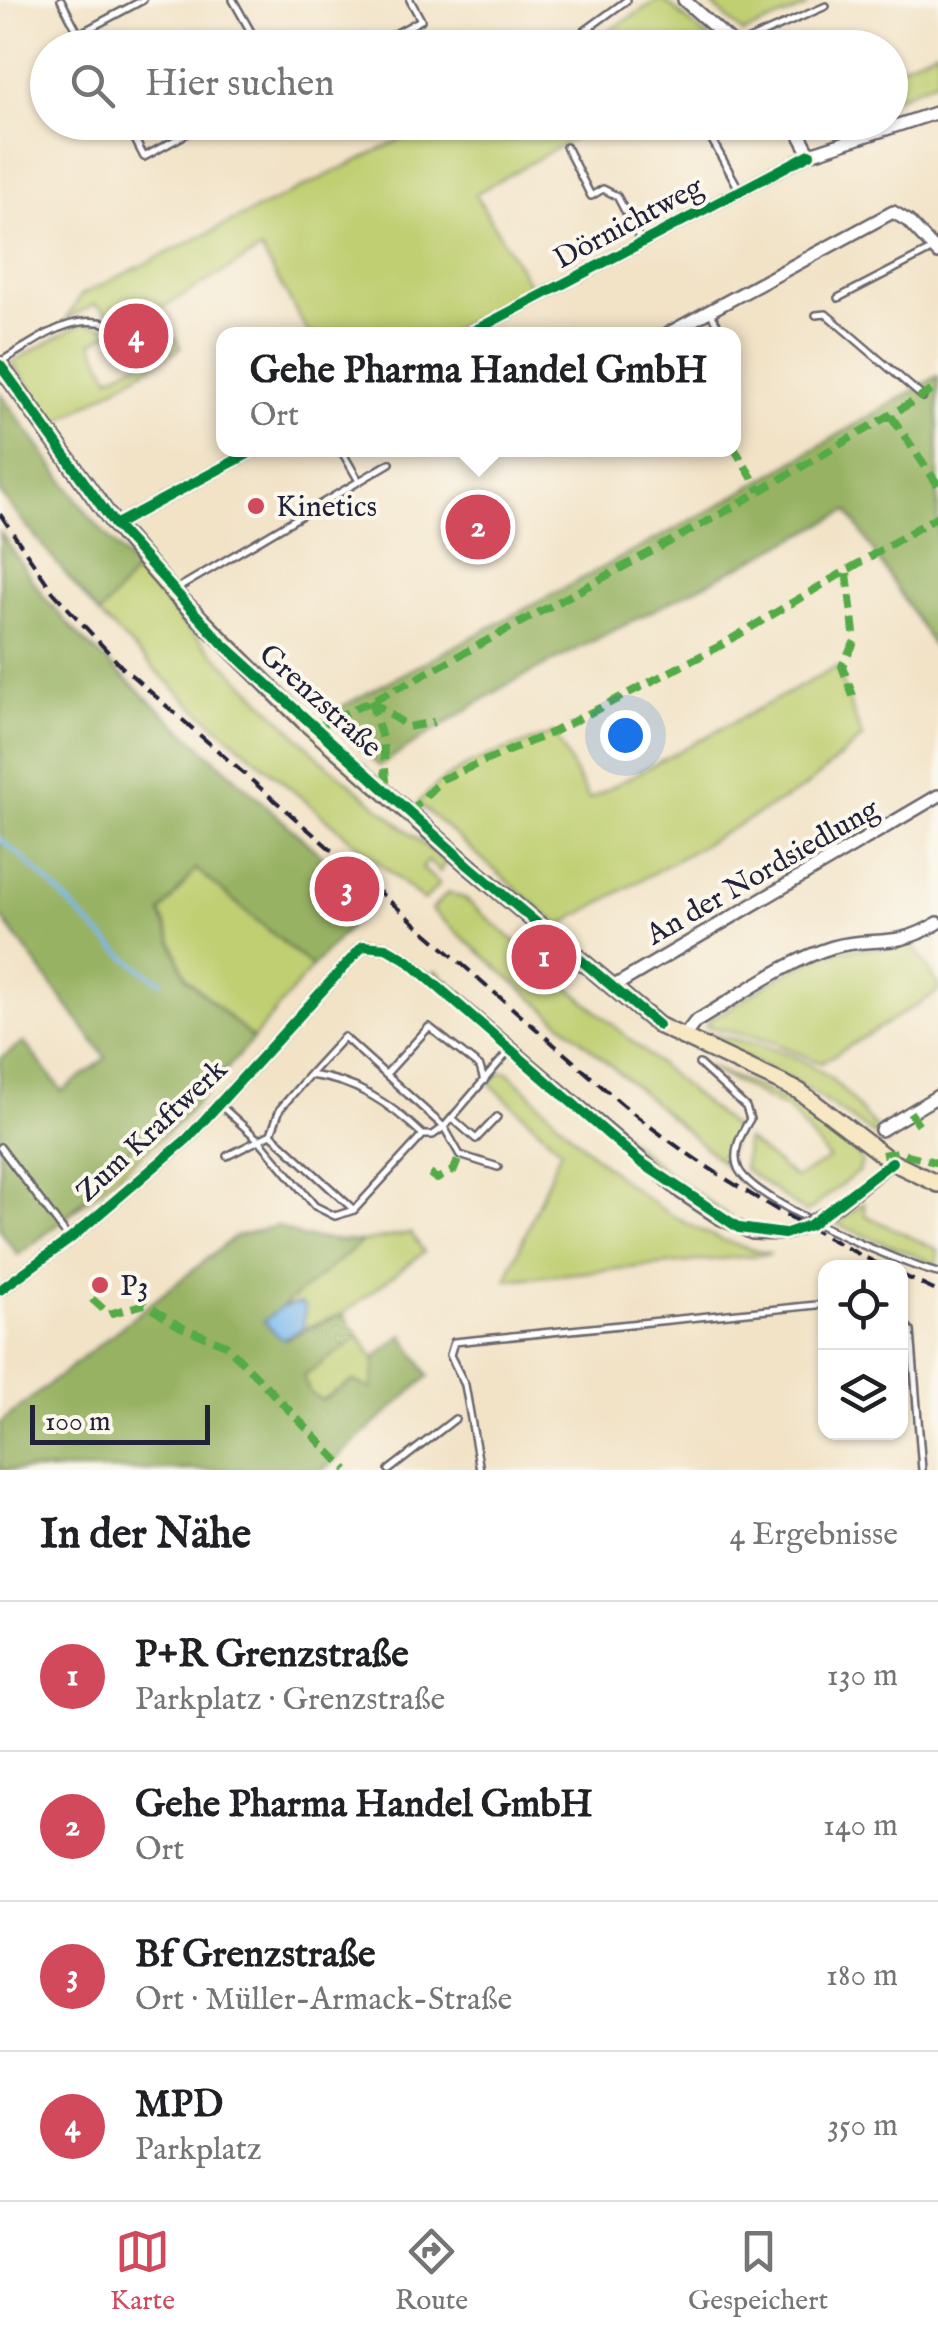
<!DOCTYPE html>
<html lang="de">
<meta charset="utf-8">
<style>
:root{--surface:#fff;--page:#f2f2f2;--text:#202124;--muted:#757577;--line:#e0e0e0;--accent:#d1495b}
body{margin:0;font-family:"IM FELL English",serif;background:var(--page);color:var(--text)}
.controls{position:absolute;right:30px;bottom:30px;display:grid;overflow:hidden;border-radius:20px;box-shadow:0 2px 8px #0004}
.controls button{width:90px;height:90px;display:grid;place-items:center;padding:0;border:0;border-bottom:2px solid var(--line);background:var(--surface);color:var(--text);font:50px sans-serif}
.scale{position:absolute;left:30px;bottom:25px;width:180px;box-sizing:border-box;padding-left:10px;border:5px solid #22223b;border-top:0;font-size:28px;line-height:35px;white-space:nowrap;color:#22223b;-webkit-text-stroke:8px #fbf7ec;paint-order:stroke}
.you{position:absolute;left:625px;top:735px;width:35px;height:35px;margin:-25px;border:8px solid #fff;border-radius:50%;background:#1a73e8;box-shadow:0 0 0 15px #1a73e833}
.badge{display:grid;place-items:center;width:65px;height:65px;border-radius:50%;background:var(--accent);color:#fff;font-size:32px;font-weight:700}
.pin{position:absolute;translate:-50% -50%;border:5px solid #fff;box-shadow:0 2px 10px #0006}
.popup{position:absolute;left:216px;top:327px;width:525px;height:130px;box-sizing:border-box;display:grid;place-content:center;border-radius:20px;background:var(--surface);filter:drop-shadow(0 2px 8px #0005);font-size:32px;white-space:nowrap;color:var(--muted)}
.popup b{font-size:38px;color:var(--text)}
.popup::after{content:'';position:absolute;left:50%;top:100%;margin-left:-20px;border:20px solid transparent;border-top-color:var(--surface)}
.list{margin:0;padding:0;list-style:none}
h2{display:flex;justify-content:space-between;align-items:center;height:130px;margin:0;padding:0 40px;font-size:42px}
h2 small{font-size:32px;font-weight:400;color:var(--muted)}
.list li{display:grid;grid-template-columns:65px 1fr auto;gap:30px;align-items:center;box-sizing:border-box;height:150px;padding:0 40px;border-top:2px solid var(--line)}
.list b{display:block;font-size:38px;white-space:nowrap}
.list p{margin:0;font-size:32px;white-space:nowrap;color:var(--muted)}
.list em{font-size:32px;font-style:normal;color:var(--muted)}
.icon{flex:none;width:55px;height:55px;fill:none;stroke:currentColor;stroke-width:2;stroke-linecap:round;stroke-linejoin:round}
.map{position:relative;flex:none;width:938px;height:1470px;overflow:hidden}
.search{position:absolute;background:var(--surface);box-shadow:0 2px 8px #0004;left:30px;right:30px;top:30px;height:110px;display:flex;align-items:center;gap:25px;box-sizing:border-box;padding:0 35px;border-radius:55px;color:var(--muted);font-size:38px}
.sheet{height:730px;background:var(--surface)}
nav{display:flex;justify-content:space-around;align-items:center;box-sizing:border-box;height:140px;border-top:2px solid var(--line);background:var(--surface);font-size:28px;color:var(--muted)}
nav a{display:grid;justify-items:center;gap:5px}
nav .on{color:var(--accent)}
.map>svg:first-child{display:block}
.green{fill:#c0cf72;stroke:#717856;stroke-width:2.5}
.forest{fill:#98b264;stroke:#5d6a50;stroke-width:2.5}
.water{fill:#7bb9ee;stroke:#4e6e94;stroke-width:2.5}
.lines{fill:none;stroke-linecap:round;stroke-linejoin:round}
.stream{stroke:#7bb9ee;stroke-width:4}
.lane-casing{stroke:#6b666c;stroke-width:10}
.street-casing{stroke:#6b666c;stroke-width:16}
.secondary-casing{stroke:#6b666c;stroke-width:20}
.lane{stroke:#fff;stroke-width:5}
.street{stroke:#fff;stroke-width:11}
.secondary{stroke:#f7e8c3;stroke-width:15}
.rail{stroke:#22223b;stroke-width:4;stroke-dasharray:15 8;stroke-linecap:butt}
.street-bridge-casing{stroke:#6b666c;stroke-width:16;stroke-linecap:butt}
.street-bridge{stroke:#fff;stroke-width:11}
.quiet{stroke:#53aa46;stroke-width:8;stroke-dasharray:15 8;stroke-linecap:butt}
.cycleway-casing{stroke:#fbf7ec;stroke-width:16}
.cycleway{stroke:#00873e;stroke-width:10}
.poi-dot{fill:#d1495b;stroke:#fbf7ec;stroke-width:4}
.labels{text-anchor:middle;stroke-width:8;stroke-linejoin:round;paint-order:stroke}
.street-label{font-size:30px;fill:#22223b;stroke:#fbf7ec}
.poi-label{font-size:30px;fill:#22223b;stroke:#fbf7ec;text-anchor:start}
</style>
<div class="map">
<svg width="938" height="1470" viewBox="0 0 938 1470">
<rect width="100%" height="100%" fill="#fbf7ec"/>
<filter id="ink" filterUnits="userSpaceOnUse"><feTurbulence type="fractalNoise" baseFrequency=".01" numOctaves="2"/><feDisplacementMap in="SourceGraphic" scale="20" xChannelSelector="R" yChannelSelector="G"/><feConvolveMatrix kernelMatrix="1 2 1 2 8 2 1 2 1" color-interpolation-filters="sRGB"/></filter>
<filter id="wash" filterUnits="userSpaceOnUse"><feTurbulence type="fractalNoise" baseFrequency=".0048" numOctaves="4" result="noise"/><feDisplacementMap in="SourceGraphic" scale="40" xChannelSelector="R" yChannelSelector="G"/><feGaussianBlur stdDeviation="2.25" result="paint"/><feColorMatrix in="noise" values="0 0 0 0 0 0 0 0 0 0 0 0 0 0 0 0 0 1.4 0 .05"/><feComposite in="paint" operator="in"/></filter>
<g filter="url(#wash)">
<rect width="100%" height="100%" fill="#f2e3c7"/>
<path class="green" d="M658 0H664L718 47H583Z
M707 0H805L806 7 743 33Z
M938 49V79L891 100V70Z
M435 123H601L475 194 531 287 445 334H309L261 250 160 309 181 348 55 424 12 362 83 323 117 329 92 343 110 377 173 345 147 301 115 317 95 304 66 320 81 295Z
M137 570 183 623 323 761 445 862 440 872 428 861 422 868 439 884 424 901 192 705 99 615Z
M837 667 862 738 804 788 559 926 418 803C452 762 506 752 554 733L589 799Z
M196 868 312 967 253 1039 186 978 161 912Z
M448 893 464 898 737 1131 727 1154 729 1168 431 910Z
M912 944 938 984V992L821 1063 770 1041 706 1026 712 1018C752 996 798 959 843 950 867 946 889 953 912 944Z
M436 971 660 1167 732 1219 658 1171 433 973Z
M705 1033C754 1044 806 1051 843 1090 858 1106 868 1123 886 1136L888 1144 798 1083 707 1040Z
M705 1066C751 1085 840 1114 862 1162L859 1171 806 1213 744 1169 746 1139 795 1178 829 1159 790 1111Z
M508 1072C589 1150 656 1231 771 1254L506 1280 561 1149 490 1084 499 1073Z
M177 1125 66 1218 135 1142Z
M864 1203 865 1215 938 1250V1265L836 1224Z
M411 1233 424 1252 343 1314 303 1328 298 1305 280 1308 362 1242Z
M360 1337 377 1363 372 1390 353 1381 322 1400 309 1393 302 1377Z"/>
<path class="forest" d="M938 376V654L848 511 503 687 379 766 326 715 714 508Z
M0 393 90 517 137 570 99 615 0 493Z
M0 532 44 597 82 639 325 859 352 879 341 891 364 911 312 967 196 869 161 913 186 978 253 1039 177 1125 135 1142 66 1218 18 1255 0 1230V1059L24 1042 62 1091 106 1058 0 915Z
M277 1226 301 1237 362 1242 265 1321 285 1339 343 1314 360 1337 303 1376 310 1393 322 1400 353 1381 372 1389 375 1357 403 1335 429 1376 323 1470H0V1423L236 1236Z"/>
<path class="water" d="M300 1303 305 1307 303 1328 281 1339 264 1321 280 1308Z"/>
<g class="lines">
<path class="stream" d="M0 839C58 883 98 946 162 982"/>
</g>
</g>
<g filter="url(#ink)">
<g class="lines">
<g class="lane-casing">
<path id="lane" d="M61 0 86 48
M233 0 260 48
M79 34 143 0
M568 43 627 0
M737 45 826 6
M369 48 421 20 410 0
M126 122 144 157 208 122
M702 122 739 189
M858 135 860 122
M566 147 591 196 603 189 617 196 641 241
M838 298 933 249
M711 314 723 334
M816 315 826 314 923 397
M733 353 735 356
M0 362C52 332 78 304 138 335
M341 450 359 481
M175 590 390 463
M699 1064 746 1107 750 1119C742 1132 730 1153 739 1170 757 1203 899 1263 938 1273
M310 1074 344 1037 444 1127 460 1155 498 1167
M386 1074 429 1027 480 1067 484 1081
M221 1106 261 1142 315 1206 335 1216 354 1210 423 1135C390 1104 356 1080 309 1075L280 1109 271 1134 227 1156
M452 1118 476 1139 497 1117
M271 1134 354 1210
M423 1135H433L444 1127 509 1051
M0 1147 68 1237
M900 1319 911 1331 922 1470
M389 1470 455 1419
M480 1470 465 1385 450 1355 454 1342 826 1304"/>
</g>
<g class="street-casing">
<path id="street" d="M684 0 738 48
M793 122 810 154
M468 334 810 154 938 112
M667 334 893 212 908 221 938 253
M115 525 255 450
M611 988 938 796
M682 1039 695 1022C738 997 786 961 833 947 874 935 892 951 938 923
M881 1130 938 1096
M837 1206 892 1162
M0 1290 70 1239 187 1139 363 946 386 948 407 960 680 1192 719 1218 752 1233 784 1234 799 1229"/>
</g>
<g class="secondary-casing">
<path id="secondary" d="M0 365 115 525 173 592 304 721 469 866 658 1025 799 1091 892 1162 938 1184"/>
</g>
<use href="#lane" class="lane"/>
<use href="#street" class="street"/>
<use href="#secondary" class="secondary"/>
<path class="rail" d="M0 514 53 592 122 667 622 1104C703 1171 793 1221 886 1268
M900 1274 938 1292"/>
<g class="street-bridge-casing">
<path id="street-bridge" d="M799 1229 837 1206"/>
</g>
<use href="#street-bridge" class="street-bridge"/>
<path class="quiet" d="M733 357 735 356
M891 416 938 485
M733 446 760 491
M847 573 855 641 842 666 853 696
M371 701 383 742 387 794
M371 701 408 727 434 722
M313 729 414 680 719 515 938 387
M409 813 442 779 553 732 718 647 938 516
M910 1112 923 1131
M882 1155 897 1152 938 1163
M430 1174 437 1179 454 1170 460 1155
M92 1299 109 1314 145 1304 179 1326 226 1345 347 1470"/>
<g class="cycleway-casing">
<path id="cycleway" d="M468 334 810 154
M0 365 115 525 222 643 469 866 658 1025
M115 525 255 450
M0 1290 70 1239 187 1139 363 946 386 948 407 960 639 1161 739 1228 784 1234 810 1225 892 1162"/>
</g>
<use href="#cycleway" class="cycleway"/>
</g>
</g>
<g class="poi-dot">
<circle cx="256" cy="506" r="10"/>
<circle cx="100" cy="1285" r="10"/>
</g>
<g class="labels">
<g class="street-label">
<text transform="translate(628 222) rotate(-28)" y="10">Dörnichtweg</text>
<text transform="translate(321 700) rotate(42)" y="10">Grenzstraße</text>
<text transform="translate(762 871) rotate(-30)" y="10">An der Nordsiedlung</text>
<text transform="translate(151 1130) rotate(-43)" y="10">Zum Kraftwerk</text>
</g>
<g class="poi-label">
<text x="276" y="516">Kinetics</text>
<text x="120" y="1295">P3</text>
</g>
</g>
</svg>
<div class="controls">
<button><svg class="icon" aria-label="locate" viewBox="0 0 24 24"><circle cx="12" cy="12" r="6"/><path d="M12 2v4M12 18v4M2 12h4M18 12h4"/></svg></button>
<button><svg class="icon" aria-label="layers" viewBox="0 0 24 24"><path d="M12 4l9 5-9 5-9-5zM3 14l9 5 9-5"/></svg></button>
</div>
<div class="scale">100 m</div>
<div class="you"></div>
<div class="pin badge" style="left:544px;top:957px">1</div>
<div class="pin badge" style="left:478px;top:527px">2</div>
<div class="popup"><b>Gehe Pharma Handel GmbH</b>Ort</div>
<div class="pin badge" style="left:347px;top:889px">3</div>
<div class="pin badge" style="left:136px;top:336px">4</div>
<div class="search"><svg class="icon" aria-label="search" viewBox="0 0 24 24"><circle cx="10" cy="10" r="6"/><path d="M15 15l6 6"/></svg>Hier suchen</div>
</div>
<section class="sheet">
<h2>In der Nähe<small>4 Ergebnisse</small></h2>
<ul class="list">
<li><span class="badge">1</span><div><b>P+R Grenzstraße</b><p>Parkplatz · Grenzstraße</p></div><em>130 m</em></li>
<li><span class="badge">2</span><div><b>Gehe Pharma Handel GmbH</b><p>Ort</p></div><em>140 m</em></li>
<li><span class="badge">3</span><div><b>Bf Grenzstraße</b><p>Ort · Müller-Armack-Straße</p></div><em>180 m</em></li>
<li><span class="badge">4</span><div><b>MPD</b><p>Parkplatz</p></div><em>350 m</em></li>
</ul>
</section>
<nav>
<a class="on"><svg class="icon" aria-label="map" viewBox="0 0 24 24"><path d="M3 6l6-2 6 2 6-2v14l-6 2-6-2-6 2zM9 4v14M15 6v14"/></svg>Karte</a>
<a><svg class="icon" aria-label="directions" viewBox="0 0 24 24"><path d="M12 3l9 9-9 9-9-9zM9 14v-3h6M13 9l2 2-2 2"/></svg>Route</a>
<a><svg class="icon" aria-label="saved" viewBox="0 0 24 24"><path d="M7 4h10v16l-5-4-5 4z"/></svg>Gespeichert</a>
</nav>
